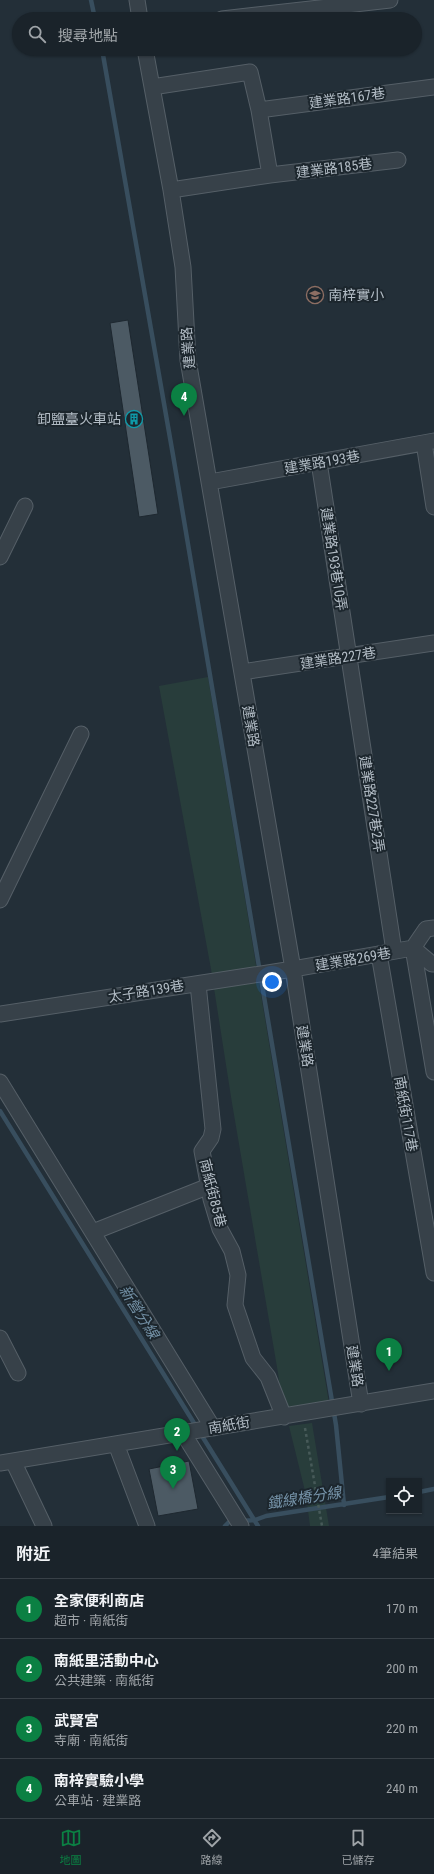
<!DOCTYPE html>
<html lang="zh-TW">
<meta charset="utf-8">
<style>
:root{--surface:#1a232a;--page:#232b32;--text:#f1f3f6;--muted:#9fa4a8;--line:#384047;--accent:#0b8043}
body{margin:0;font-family:"Roboto Condensed","Noto Sans TC",sans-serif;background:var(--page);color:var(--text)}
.controls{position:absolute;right:12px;bottom:12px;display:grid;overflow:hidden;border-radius:0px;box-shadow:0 1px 3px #0004}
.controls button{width:36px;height:36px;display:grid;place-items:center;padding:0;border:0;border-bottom:1px solid var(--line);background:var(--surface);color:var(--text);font:20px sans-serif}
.you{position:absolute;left:272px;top:982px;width:14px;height:14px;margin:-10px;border:3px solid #fff;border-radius:50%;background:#1a73e8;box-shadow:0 0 0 6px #1a73e833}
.badge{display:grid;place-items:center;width:26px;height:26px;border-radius:50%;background:var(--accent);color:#fff;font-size:13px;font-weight:700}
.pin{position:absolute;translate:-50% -33px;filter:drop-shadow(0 1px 2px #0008)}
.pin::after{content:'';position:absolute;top:21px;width:14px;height:12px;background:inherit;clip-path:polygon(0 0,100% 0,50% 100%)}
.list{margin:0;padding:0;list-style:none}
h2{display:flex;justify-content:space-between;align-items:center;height:52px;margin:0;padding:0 16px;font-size:17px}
h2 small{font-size:13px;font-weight:400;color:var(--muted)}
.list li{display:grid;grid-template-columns:26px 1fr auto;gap:12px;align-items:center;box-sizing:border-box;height:60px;padding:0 16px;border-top:1px solid var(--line)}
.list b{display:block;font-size:15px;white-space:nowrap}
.list p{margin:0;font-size:13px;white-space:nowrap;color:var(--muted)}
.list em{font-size:13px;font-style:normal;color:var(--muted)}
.icon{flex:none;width:22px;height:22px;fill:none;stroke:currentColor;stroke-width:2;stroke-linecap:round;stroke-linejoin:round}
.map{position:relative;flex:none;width:434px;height:1526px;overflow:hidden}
.search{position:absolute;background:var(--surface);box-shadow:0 1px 3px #0004;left:12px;right:12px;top:12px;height:44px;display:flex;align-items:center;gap:10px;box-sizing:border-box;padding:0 14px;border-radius:22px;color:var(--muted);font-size:15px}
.sheet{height:292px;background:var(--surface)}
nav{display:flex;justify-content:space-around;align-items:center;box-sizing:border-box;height:56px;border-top:1px solid var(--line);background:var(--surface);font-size:11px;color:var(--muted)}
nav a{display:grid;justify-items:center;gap:2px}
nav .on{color:var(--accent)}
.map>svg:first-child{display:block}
.green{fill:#283d3b}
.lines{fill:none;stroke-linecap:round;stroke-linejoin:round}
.stream{stroke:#384e5e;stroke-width:4.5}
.building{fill:#4c5a64;stroke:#1e2830}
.minor-casing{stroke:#555f67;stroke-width:17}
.path{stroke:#475a59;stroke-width:2.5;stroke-dasharray:3 3;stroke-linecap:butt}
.minor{stroke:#374149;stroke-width:15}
.labels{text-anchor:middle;stroke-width:4;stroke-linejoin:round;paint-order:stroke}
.street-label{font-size:14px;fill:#b2bcc5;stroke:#1c262d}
.poi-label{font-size:14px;fill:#b2bcc5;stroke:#1c262d;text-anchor:start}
.water-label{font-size:15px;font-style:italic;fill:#7491a6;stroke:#1c262d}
</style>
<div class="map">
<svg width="434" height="1526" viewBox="0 0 434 1526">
<rect width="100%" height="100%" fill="#232f38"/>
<path class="green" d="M208 677 329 1403 283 1413 278 1373 232 1103 211 969 159 686Z
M312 1423 329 1526H310L306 1495 289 1426Z"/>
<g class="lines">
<path class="stream" d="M91 0 95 19
M102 49 173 455 336 1425 344 1505
M0 1111 258 1526
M419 1492 434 1489
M225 1526 229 1522 255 1520 266 1516 389 1497"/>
</g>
<path class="building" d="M128 320 158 514 139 517 110 323Z
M189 1461 198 1509 158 1516 149 1469Z"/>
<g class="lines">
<g class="minor-casing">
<path id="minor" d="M137 0 140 19
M222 19 390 0
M145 49 171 190 183 267 188 360 293 969 361 1404
M152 87 250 72 259 110 270 175 171 190
M259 110 434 87
M270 175 398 160
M424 443 434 507
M319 462 394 951
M210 482 434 441
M0 557 25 506
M242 672 434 643
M0 900 81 734
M413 948 434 1072
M413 948 432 964H434
M379 954 434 1273
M198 984 213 1129 211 1138 202 1151 211 1199 220 1229 232 1251 238 1275 235 1305 253 1358 268 1377 284 1417
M0 1014 293 969 413 948 426 929 434 928
M0 1082 213 1428
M93 1232 209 1186
M0 1338 18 1373
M183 1433 241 1526
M116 1444 147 1526
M13 1461 44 1526
M0 1463 434 1391"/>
</g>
<path class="path" d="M305 1428 322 1526"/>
<use href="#minor" class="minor"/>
</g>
<defs>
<g id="school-ring" transform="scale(0.9)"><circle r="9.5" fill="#1c262d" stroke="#8d6e63" stroke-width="1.5"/><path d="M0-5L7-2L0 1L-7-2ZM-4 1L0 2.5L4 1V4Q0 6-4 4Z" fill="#8d6e63"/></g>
<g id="building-ring" transform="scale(0.9)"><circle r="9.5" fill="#1c262d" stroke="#0f9aa8" stroke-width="1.5"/><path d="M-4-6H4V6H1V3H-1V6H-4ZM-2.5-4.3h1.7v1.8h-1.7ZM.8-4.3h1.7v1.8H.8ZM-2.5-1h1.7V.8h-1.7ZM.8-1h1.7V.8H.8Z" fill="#0f9aa8"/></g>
</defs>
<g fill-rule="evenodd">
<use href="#school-ring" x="315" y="295"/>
<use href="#building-ring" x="134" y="419"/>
</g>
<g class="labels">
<g class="street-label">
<text transform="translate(347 98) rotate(-8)" y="5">建業路167巷</text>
<text transform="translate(334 168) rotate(-7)" y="5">建業路185巷</text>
<text transform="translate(188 348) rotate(-95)" y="5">建業路</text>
<text transform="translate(322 462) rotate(-10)" y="5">建業路193巷</text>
<text transform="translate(334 559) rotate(81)" y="5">建業路193巷10弄</text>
<text transform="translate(338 658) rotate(-9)" y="5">建業路227巷</text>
<text transform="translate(251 726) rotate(80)" y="5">建業路</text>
<text transform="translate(372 804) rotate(81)" y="5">建業路227巷2弄</text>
<text transform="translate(353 959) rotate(-10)" y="5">建業路269巷</text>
<text transform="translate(146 991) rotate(-9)" y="5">太子路139巷</text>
<text transform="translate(305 1046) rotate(81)" y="5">建業路</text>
<text transform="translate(406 1114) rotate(80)" y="5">南紙街117巷</text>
<text transform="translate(213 1193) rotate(76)" y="5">南紙街85巷</text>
<text transform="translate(355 1366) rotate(81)" y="5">建業路</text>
<text transform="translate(229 1425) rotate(-9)" y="5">南紙街</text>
</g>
<g class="poi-label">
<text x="328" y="300">南梓實小</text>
<text x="121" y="424" text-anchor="end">卸鹽臺火車站</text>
</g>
<g class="water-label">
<text transform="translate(139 1312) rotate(58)" y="5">新營分線</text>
<text transform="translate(304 1498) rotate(-9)" y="5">鐵線橋分線</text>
</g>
</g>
</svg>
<div class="controls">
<button><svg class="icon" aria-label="locate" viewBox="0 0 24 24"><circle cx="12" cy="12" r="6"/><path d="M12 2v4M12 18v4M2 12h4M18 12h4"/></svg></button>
</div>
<div class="you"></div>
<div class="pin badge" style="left:389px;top:1371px">1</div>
<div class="pin badge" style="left:177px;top:1451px">2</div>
<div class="pin badge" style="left:173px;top:1489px">3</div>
<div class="pin badge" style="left:184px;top:416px">4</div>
<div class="search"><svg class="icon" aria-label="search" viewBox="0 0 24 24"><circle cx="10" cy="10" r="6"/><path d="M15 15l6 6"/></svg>搜尋地點</div>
</div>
<section class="sheet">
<h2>附近<small>4筆結果</small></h2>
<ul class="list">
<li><span class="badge">1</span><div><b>全家便利商店</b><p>超市 · 南紙街</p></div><em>170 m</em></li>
<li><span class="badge">2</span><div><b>南紙里活動中心</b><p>公共建築 · 南紙街</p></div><em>200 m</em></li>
<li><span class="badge">3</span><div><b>武賢宮</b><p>寺廟 · 南紙街</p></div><em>220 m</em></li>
<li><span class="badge">4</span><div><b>南梓實驗小學</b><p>公車站 · 建業路</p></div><em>240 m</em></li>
</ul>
</section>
<nav>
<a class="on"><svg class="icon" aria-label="map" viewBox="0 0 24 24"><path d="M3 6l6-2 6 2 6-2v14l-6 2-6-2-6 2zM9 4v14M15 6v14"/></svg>地圖</a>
<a><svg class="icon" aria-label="directions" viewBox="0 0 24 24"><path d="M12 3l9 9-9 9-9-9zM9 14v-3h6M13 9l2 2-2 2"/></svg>路線</a>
<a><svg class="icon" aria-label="saved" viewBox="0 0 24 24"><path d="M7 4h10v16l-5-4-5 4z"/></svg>已儲存</a>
</nav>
